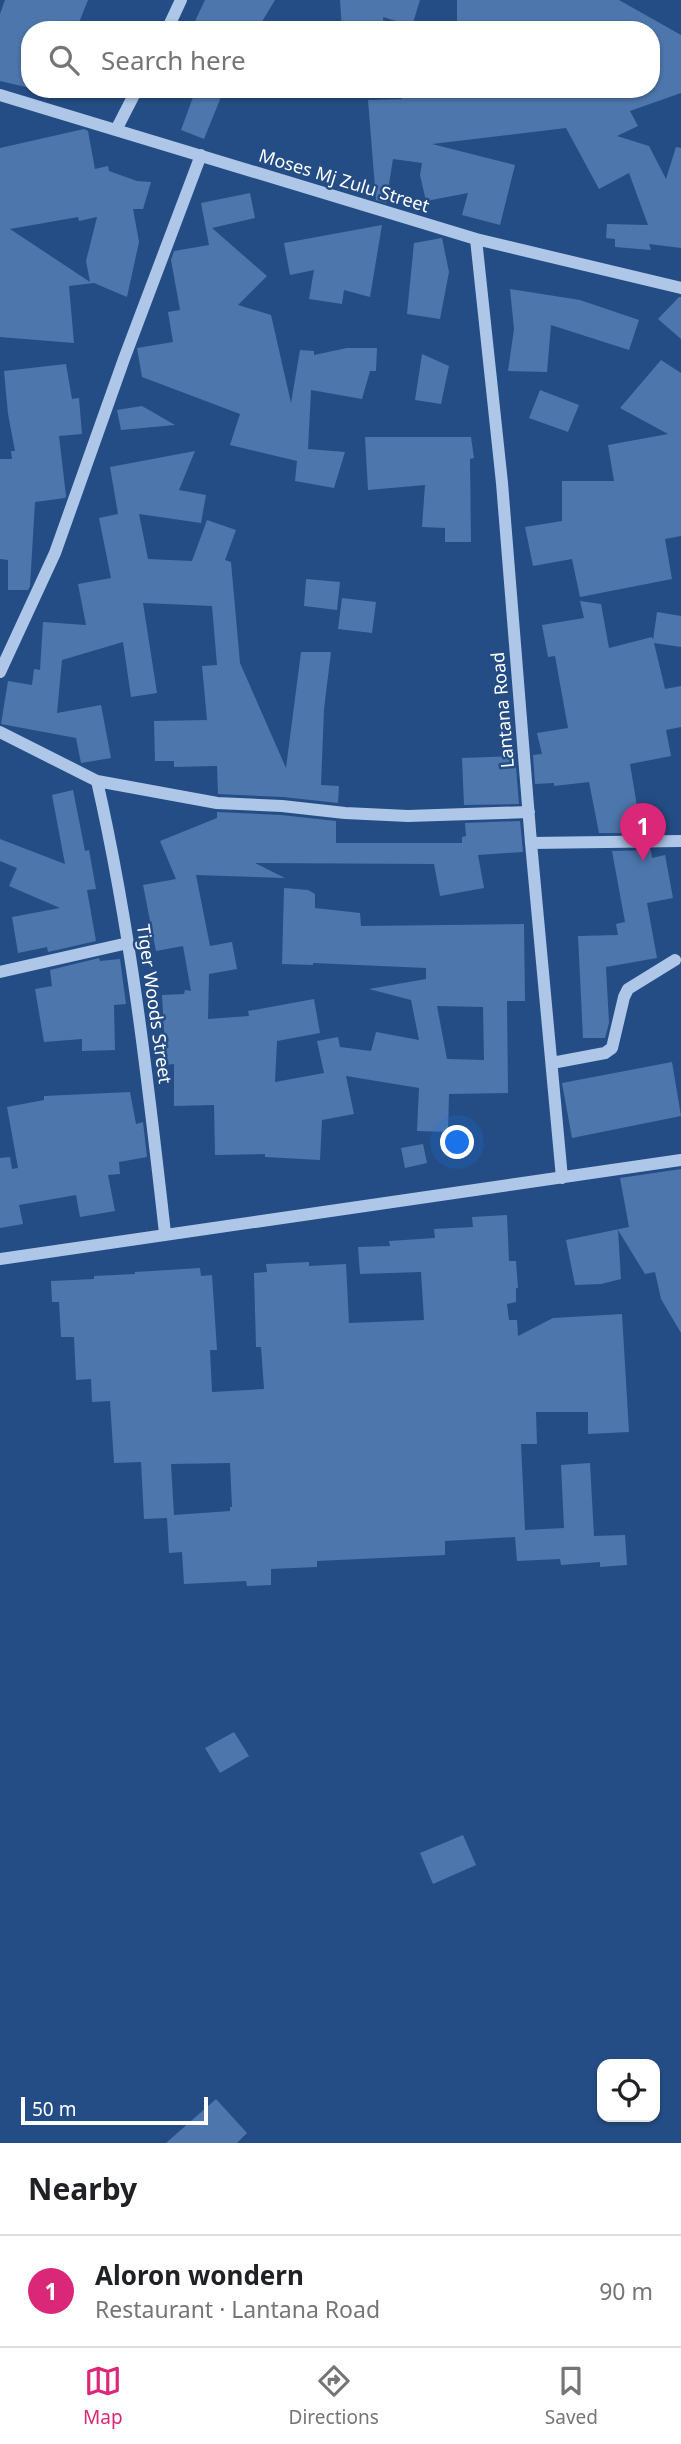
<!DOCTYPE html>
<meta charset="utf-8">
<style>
:root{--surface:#fff;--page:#f2f2f2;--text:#202124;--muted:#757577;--line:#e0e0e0;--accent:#db2777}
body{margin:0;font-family:"Noto Sans",sans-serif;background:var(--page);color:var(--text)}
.controls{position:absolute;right:21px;bottom:21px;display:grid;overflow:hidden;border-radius:14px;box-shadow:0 2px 5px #0004}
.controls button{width:63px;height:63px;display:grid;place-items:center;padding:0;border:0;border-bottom:2px solid var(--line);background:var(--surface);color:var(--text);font:35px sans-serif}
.scale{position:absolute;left:21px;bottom:18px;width:187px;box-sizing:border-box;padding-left:7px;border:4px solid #fff;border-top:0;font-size:19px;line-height:24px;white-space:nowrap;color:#fff;-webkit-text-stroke:5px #254d85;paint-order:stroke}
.you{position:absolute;left:458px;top:1143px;width:24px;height:24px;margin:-18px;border:5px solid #fff;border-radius:50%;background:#1a73e8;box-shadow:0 0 0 10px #1a73e833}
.badge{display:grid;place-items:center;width:46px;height:46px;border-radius:50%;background:var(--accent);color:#fff;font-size:23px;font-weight:700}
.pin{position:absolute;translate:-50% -58px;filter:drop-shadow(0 2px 4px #0008)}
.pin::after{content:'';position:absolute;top:37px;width:24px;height:21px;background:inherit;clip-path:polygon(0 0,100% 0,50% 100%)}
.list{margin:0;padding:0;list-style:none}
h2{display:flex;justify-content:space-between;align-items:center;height:91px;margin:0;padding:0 28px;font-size:30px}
h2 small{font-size:23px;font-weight:400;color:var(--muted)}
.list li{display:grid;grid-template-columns:46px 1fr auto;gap:21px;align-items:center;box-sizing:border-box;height:112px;padding:0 28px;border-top:2px solid var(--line)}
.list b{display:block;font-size:26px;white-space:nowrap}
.list p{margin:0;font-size:23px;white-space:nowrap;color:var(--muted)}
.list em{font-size:23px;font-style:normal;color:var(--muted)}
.icon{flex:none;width:38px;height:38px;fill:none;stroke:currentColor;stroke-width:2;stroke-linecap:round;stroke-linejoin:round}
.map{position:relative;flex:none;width:681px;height:2143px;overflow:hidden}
.search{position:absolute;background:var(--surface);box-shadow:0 2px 5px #0004;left:21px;right:21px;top:21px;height:77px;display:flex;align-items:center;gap:18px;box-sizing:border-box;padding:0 24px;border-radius:28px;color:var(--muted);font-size:26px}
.sheet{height:203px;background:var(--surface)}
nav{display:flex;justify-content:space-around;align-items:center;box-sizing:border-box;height:98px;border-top:2px solid var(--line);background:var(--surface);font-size:19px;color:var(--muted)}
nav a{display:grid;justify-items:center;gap:4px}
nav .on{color:var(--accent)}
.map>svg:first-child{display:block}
.building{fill:#4d76ac;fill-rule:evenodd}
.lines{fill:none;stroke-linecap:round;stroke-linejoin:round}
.minor{stroke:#aec7e8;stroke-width:12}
.labels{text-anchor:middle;stroke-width:5;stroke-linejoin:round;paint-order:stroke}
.street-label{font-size:18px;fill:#fff;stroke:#254d85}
</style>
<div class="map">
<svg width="681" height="2143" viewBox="0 0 681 2143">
<rect width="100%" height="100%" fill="#254d85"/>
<path class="building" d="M5 0H88L76 30H30V88L0 81V14Z
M205 0H275L257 30H191Z
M340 0H420L412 26 383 17 384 28 357 30H342Z
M457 0H619L681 35V93L630 111 638 126 617 136 649 146 666 179 676 147 681 148V248L649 244 651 250 615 247V239L606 238 607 224 648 225 629 173 599 189 566 128 432 144 515 165 500 225 462 215 468 193 426 201 420 175 422 163 393 159 386 203 376 200 368 100 402 99 401 89H651V30H503L502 27H457Z
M196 89 221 97 204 139 181 130Z
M84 129 88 131 95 169 108 166 109 171 137 181 151 182 143 209H133L139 242 127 297 94 283 69 286 74 343 0 337V148ZM78 217 79 221 97 217 86 261 90 282 10 229Z
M250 193 255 218 212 228 267 276 238 305 271 315 291 403 300 350 314 351V355L347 348H377L376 371H370L362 399 311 390 308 449 345 452 334 488 295 481 297 461 230 445 240 414 142 377 137 348 173 342 168 312 180 310 171 260 174 251 209 245 201 203Z
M382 225 370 297 344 290 342 304 309 299 314 270 290 275 284 243Z
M442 238 449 272 440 319 407 314 414 243Z
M510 289 580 300 639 320 629 350 551 325 547 372 508 371 514 329Z
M679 297H681V339L658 319Z
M422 354 449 366 441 404 415 400Z
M661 360 681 373V536L665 539 672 579 580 597 572 559 533 566 525 527 562 521V481H614L608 445 668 434 620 408Z
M66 364 72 399 79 398 82 434 59 436 66 496 65 498 35 502 30 586 28 590H8V560L0 559V459H12L11 451H15L8 414 4 371Z
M540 390 579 405 568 432 529 418Z
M142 406 175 425 121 430 117 410Z
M365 437H471L474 458 470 459 471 542H445V528L422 527 425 485 368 490Z
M195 451 179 490 206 495 201 523 139 514 148 559 192 561 207 520 236 530 225 560 231 562 240 663 286 768 301 652H331L324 709 321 785 339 786 338 803 283 797 218 794 217 766 174 767V761H155L154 721 207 720 202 666 217 665 212 606 143 603 157 693 131 697 123 642 62 660 57 713 101 705 111 758 81 763 76 738 1 724 8 681 32 685 34 669 40 670 43 622 86 625 78 584 111 578 99 518 118 514 110 467Z
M306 579 340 582 337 610 304 606Z
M342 598 376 602 372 633 338 629Z
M580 601 601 604 609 648 652 637 653 640 657 612 681 616V647L654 643 665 689 681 686V727L666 730 671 756 630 764 637 806 645 805 648 833H599L589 782 554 786V783L535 784 533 755 542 754 537 733 568 728 555 656 548 657 542 625 584 618Z
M515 756 519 804 464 805 462 758Z
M73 790 85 851 89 850 96 889 87 890 96 941 48 952 47 947 18 953 12 917 60 908 9 886 17 868 0 861V839L65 864 52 795Z
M217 812 281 815 336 821V843H462V837L466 836 465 823 520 821 523 852 478 855 484 888 440 896 434 864 255 863 285 878 196 875 210 946 232 942 237 969 209 974 208 1019 249 1016 248 1011 314 999 320 1033 277 1041 275 1082 324 1073 317 1041 338 1037 340 1047 371 1051 376 1032 419 1040 411 1000 369 989 426 979V968L313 963V965L282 964 284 888 308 890 315 894V908L360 913 361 926 524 924 525 1001H507L508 1093 449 1094 448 1132 417 1131 419 1088 346 1076 354 1114 322 1120 320 1160 265 1157V1154L215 1155 214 1105 174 1106V1064L166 1065 162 995 184 994 185 990 191 991 183 946 156 951 143 885 176 879 160 841 217 818ZM437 1006 483 1007 484 1060 447 1059Z
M651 850 652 858 665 855 673 898 647 903 657 958 606 967 609 1023 605 1038H583L578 936 618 935 616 924 625 922 612 851Z
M99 958 100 961 120 959 126 1004 114 1005 115 1050 82 1051V1039L44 1042 35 989 52 986 50 970Z
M672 1062 681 1116 572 1138 562 1083Z
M130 1092 136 1124 143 1122 147 1157 119 1162 120 1174 108 1175 115 1211 80 1217 76 1195 19 1205 23 1224 0 1228V1158L10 1157 12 1169 18 1168 7 1107 44 1100V1096Z
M423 1144 427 1163 405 1168 401 1148Z
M681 1169V1333L661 1299 655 1272 645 1274 618 1230 621 1279 601 1284 575 1285 566 1240 629 1227 620 1178Z
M507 1215 509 1261H516L518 1288H516V1302L507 1304 509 1320H517L518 1336 553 1318 622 1314 629 1432 588 1434V1412H536L537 1444H521L525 1530 564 1528 561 1465 590 1463 594 1536 625 1535 627 1565 600 1567V1562L561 1565 560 1559 517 1561 515 1537 445 1541V1555L317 1561V1567L271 1569V1585L247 1586 246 1581 184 1584 182 1552 169 1553 167 1518 144 1519 141 1462 114 1463 110 1401 92 1402 91 1379 76 1380 74 1337H61L59 1302H52L51 1281 94 1279V1276L135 1274V1272L200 1268 201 1276 212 1275 217 1350H210L212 1392 264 1389 261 1347H256L254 1273 267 1272 266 1264 309 1262V1266L346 1264 349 1323 424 1320 421 1272 360 1274 358 1247 390 1246 389 1241 435 1238 434 1229 473 1227 472 1217ZM230 1463 232 1507H230V1511L174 1515 171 1464Z
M234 1732 249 1756 220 1773 205 1748Z
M463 1835 476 1865 433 1884 420 1853Z
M216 2099 247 2133 237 2143H166Z"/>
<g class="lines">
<path class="minor" d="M167 30 181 0
M0 95 476 239 681 288
M116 130 137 89
M476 239 502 483 531 843 562 1178
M0 672 55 553 124 359 201 155
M0 732 97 781 217 803 282 806 345 813 408 816 529 812
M97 781C131 930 148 1082 165 1233
M531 843 681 841
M0 972 128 943
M552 1063 605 1053 612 1048 624 997 628 989 675 960
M0 1259 681 1160"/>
</g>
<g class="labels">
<g class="street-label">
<text transform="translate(344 181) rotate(17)" y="6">Moses Mj Zulu Street</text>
<text transform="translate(503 710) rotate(-95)" y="6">Lantana Road</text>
<text transform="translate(154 1004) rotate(82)" y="6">Tiger Woods Street</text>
</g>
</g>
</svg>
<div class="controls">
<button><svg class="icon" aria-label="locate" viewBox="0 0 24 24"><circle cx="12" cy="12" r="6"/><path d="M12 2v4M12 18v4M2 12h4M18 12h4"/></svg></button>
</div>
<div class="scale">50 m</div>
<div class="you"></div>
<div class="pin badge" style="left:643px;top:861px">1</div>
<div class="search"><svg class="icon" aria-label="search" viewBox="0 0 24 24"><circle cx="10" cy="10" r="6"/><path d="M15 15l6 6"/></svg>Search here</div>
</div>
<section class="sheet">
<h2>Nearby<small></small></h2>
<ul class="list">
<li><span class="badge">1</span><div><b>Aloron wondern</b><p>Restaurant · Lantana Road</p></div><em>90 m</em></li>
</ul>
</section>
<nav>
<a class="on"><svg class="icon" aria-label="map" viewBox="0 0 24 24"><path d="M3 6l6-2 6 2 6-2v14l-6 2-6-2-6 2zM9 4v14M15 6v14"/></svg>Map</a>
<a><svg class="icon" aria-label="directions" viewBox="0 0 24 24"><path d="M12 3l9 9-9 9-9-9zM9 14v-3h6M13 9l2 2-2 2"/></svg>Directions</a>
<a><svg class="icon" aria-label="saved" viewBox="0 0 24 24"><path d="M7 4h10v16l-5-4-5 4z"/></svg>Saved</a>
</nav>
